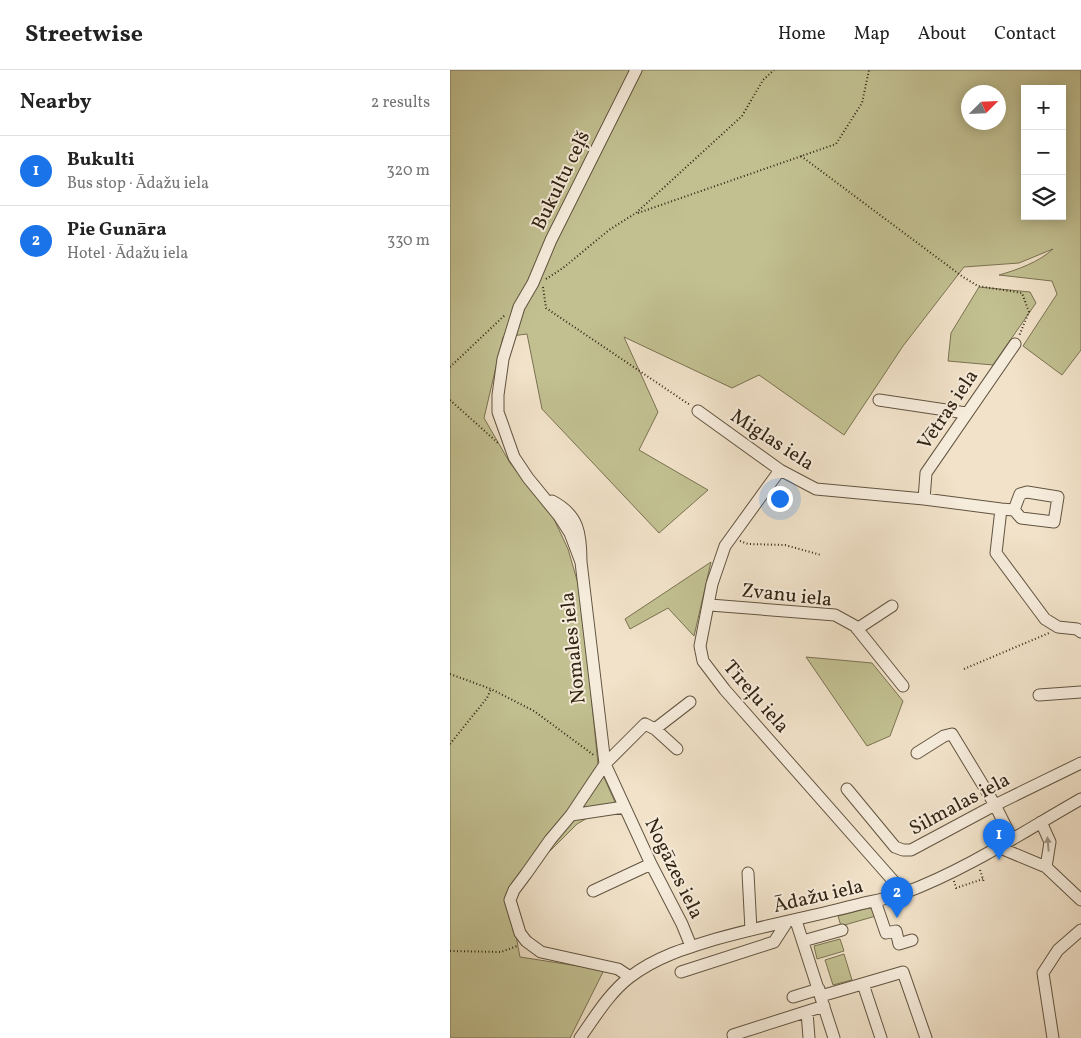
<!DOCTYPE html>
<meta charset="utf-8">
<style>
:root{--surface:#fff;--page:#f6f6f6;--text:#222;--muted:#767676;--line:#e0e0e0;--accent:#1a73e8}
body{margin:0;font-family:Vollkorn,serif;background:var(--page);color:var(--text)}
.controls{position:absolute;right:15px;top:15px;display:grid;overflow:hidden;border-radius:0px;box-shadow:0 2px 12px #0003}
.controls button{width:45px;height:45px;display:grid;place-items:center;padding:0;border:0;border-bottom:1px solid var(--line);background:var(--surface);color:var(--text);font:25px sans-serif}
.compass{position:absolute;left:511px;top:15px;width:45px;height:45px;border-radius:50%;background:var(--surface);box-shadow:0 2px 12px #0003;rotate:66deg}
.you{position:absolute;left:329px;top:428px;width:18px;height:18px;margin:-12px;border:4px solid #fff;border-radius:50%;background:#1a73e8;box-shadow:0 0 0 8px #1a73e833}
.badge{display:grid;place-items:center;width:32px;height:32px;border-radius:50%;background:var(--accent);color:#fff;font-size:16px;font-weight:700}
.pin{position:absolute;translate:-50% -41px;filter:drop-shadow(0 1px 2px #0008)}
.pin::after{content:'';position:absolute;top:26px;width:18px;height:15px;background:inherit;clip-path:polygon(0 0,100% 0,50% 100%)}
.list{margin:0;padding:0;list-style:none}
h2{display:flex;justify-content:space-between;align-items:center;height:65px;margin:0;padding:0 20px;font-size:21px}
h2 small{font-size:16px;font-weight:400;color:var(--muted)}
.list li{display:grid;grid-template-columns:32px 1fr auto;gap:15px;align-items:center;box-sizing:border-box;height:70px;padding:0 20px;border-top:1px solid var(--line)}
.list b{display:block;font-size:19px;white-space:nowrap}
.list p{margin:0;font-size:16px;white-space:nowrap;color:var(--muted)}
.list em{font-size:16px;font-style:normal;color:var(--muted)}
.icon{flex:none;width:28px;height:28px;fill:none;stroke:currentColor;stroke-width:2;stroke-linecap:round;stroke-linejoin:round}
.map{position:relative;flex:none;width:631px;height:968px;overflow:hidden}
header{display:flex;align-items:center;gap:30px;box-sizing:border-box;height:70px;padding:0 25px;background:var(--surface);border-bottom:1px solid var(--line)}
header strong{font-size:24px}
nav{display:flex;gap:28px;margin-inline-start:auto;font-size:18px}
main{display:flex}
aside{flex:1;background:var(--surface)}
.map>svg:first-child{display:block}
.green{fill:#c2c091;stroke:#7a7252;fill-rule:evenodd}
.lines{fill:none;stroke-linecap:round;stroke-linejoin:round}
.minor-casing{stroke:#625440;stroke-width:13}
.path{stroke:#332513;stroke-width:2;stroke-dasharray:1 2.5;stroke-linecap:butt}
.minor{stroke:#f6ecdc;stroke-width:11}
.oneway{fill:#9e9282}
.labels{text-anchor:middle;stroke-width:4;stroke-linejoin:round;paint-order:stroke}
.street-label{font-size:20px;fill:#332513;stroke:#f6ecdc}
</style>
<header>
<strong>Streetwise</strong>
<nav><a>Home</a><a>Map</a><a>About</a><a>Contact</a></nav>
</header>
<main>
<aside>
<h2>Nearby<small>2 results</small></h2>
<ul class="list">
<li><span class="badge">1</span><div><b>Bukulti</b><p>Bus stop · Ādažu iela</p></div><em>320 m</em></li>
<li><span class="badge">2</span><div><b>Pie Gunāra</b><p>Hotel · Ādažu iela</p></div><em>330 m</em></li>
</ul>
</aside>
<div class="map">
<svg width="631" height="968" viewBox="0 0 631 968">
<rect width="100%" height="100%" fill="#f1e2c9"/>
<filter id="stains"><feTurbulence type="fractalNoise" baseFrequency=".004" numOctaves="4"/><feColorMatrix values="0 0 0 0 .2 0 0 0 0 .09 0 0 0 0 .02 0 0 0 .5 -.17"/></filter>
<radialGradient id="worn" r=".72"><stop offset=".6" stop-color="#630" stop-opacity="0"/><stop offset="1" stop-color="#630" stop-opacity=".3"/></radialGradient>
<path class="green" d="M0 0H631V280L612 305 573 276 607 224 602 211 549 205C567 200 589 192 603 179L569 193 514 197 453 276 394 365 309 305 282 318 174 267 208 342 189 380 258 420 209 463 92 339 77 264 53 267 34 348 60 393 103 447 118 479 131 524 148 694 165 732 127 754 58 823 70 887 154 900 120 968H0ZM575 19H612V146H575ZM518 22H548V52H518Z
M529 217 580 222 586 233 543 295 498 291 501 263Z
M261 492 244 566 218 538 180 559 175 549Z
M356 587 422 593 453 631 440 666 417 676Z
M423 837 426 846 391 856 388 846Z
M390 869 394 881 367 889 364 876Z
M394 884 402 910 383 915 375 890Z"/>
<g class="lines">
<g class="minor-casing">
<path id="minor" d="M429 330 516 343
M248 341 330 400 366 419 474 429 551 439 546 483 595 549 608 557 627 559 631 562
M330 400 275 476 262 514 250 576 253 591 275 620 454 823
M474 429 476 403 565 274
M102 431C129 445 131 464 131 492L155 694 201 794 232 854 241 876
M551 439 564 440 571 448 604 452 608 427 577 422 570 424 564 440
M131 492 120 463 109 446 78 408 64 387 48 342V325L53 289 69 237 83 213 101 170 186 0
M260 535 385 545 405 556 453 616
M407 559 442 536
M589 625 631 622
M205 659 240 632
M467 683 494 666 502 664 545 735 562 769
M397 719 445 777 453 780H461L545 735 631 693
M174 737 121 745 100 770 76 804 64 820 60 830 70 863 76 871 91 882 168 899 180 907
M121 745 155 694 195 654 205 659 227 679
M591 752 600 772 596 797
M548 777 596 797 631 830
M298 803 301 860
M143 821 201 794
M425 831 436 863 446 861 449 874 462 870
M346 851 384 968
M353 871 392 860
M231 902 324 872 337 852
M413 914 431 968
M371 926 453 902 476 968
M343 927 369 919
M357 942 359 968
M130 968C145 947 159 923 180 907 206 887 236 878 266 869 312 856 360 847 406 835 422 831 438 829 454 823 516 800 573 762 631 729
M284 968 283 965 374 936
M603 968 593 903 608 880 631 860"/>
</g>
<path class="path" d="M351 86 513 207 528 216 572 223 579 242 569 266
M188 143 386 74 412 33 419 0
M96 209 113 198 159 160 186 143 292 46 313 10 324 0
M93 217 96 238 240 335
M0 297 56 244
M0 330 48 373
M290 471 298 474 335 475 371 485
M514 599 599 563
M0 604 41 619 84 641 145 686
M0 674 37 628 41 619
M530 800 534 812
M504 811 506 818 533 809
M0 881 51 882 67 876"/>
<use href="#minor" class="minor"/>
</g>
<defs><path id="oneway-solid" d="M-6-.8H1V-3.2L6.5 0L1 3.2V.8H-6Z" transform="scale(1.25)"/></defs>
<use class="oneway" href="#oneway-solid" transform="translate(598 774) rotate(-95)"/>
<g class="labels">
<g class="street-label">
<text transform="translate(110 110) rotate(-64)" y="7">Bukultu ceļš</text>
<text transform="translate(497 339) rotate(-56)" y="7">Vētras iela</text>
<text transform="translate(323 369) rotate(33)" y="7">Miglas iela</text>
<text transform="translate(337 524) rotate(6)" y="7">Zvanu iela</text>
<text transform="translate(122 578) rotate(-96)" y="7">Nomales iela</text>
<text transform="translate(307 626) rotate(49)" y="7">Tīreļu iela</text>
<text transform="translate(509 733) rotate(-28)" y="7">Silmalas iela</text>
<text transform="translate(225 798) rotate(64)" y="7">Nogāzes iela</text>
<text transform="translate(368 825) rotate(-13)" y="7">Ādažu iela</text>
</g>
</g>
<rect width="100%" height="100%" filter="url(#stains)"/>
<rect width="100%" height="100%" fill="url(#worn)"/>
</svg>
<div class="controls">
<button>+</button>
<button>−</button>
<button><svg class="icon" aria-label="layers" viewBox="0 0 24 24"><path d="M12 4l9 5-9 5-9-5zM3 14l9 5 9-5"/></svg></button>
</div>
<svg class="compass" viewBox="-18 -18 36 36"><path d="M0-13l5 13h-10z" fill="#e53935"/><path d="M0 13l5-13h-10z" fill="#767676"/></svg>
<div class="you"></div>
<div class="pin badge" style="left:549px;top:790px">1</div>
<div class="pin badge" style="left:447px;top:848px">2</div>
</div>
</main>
